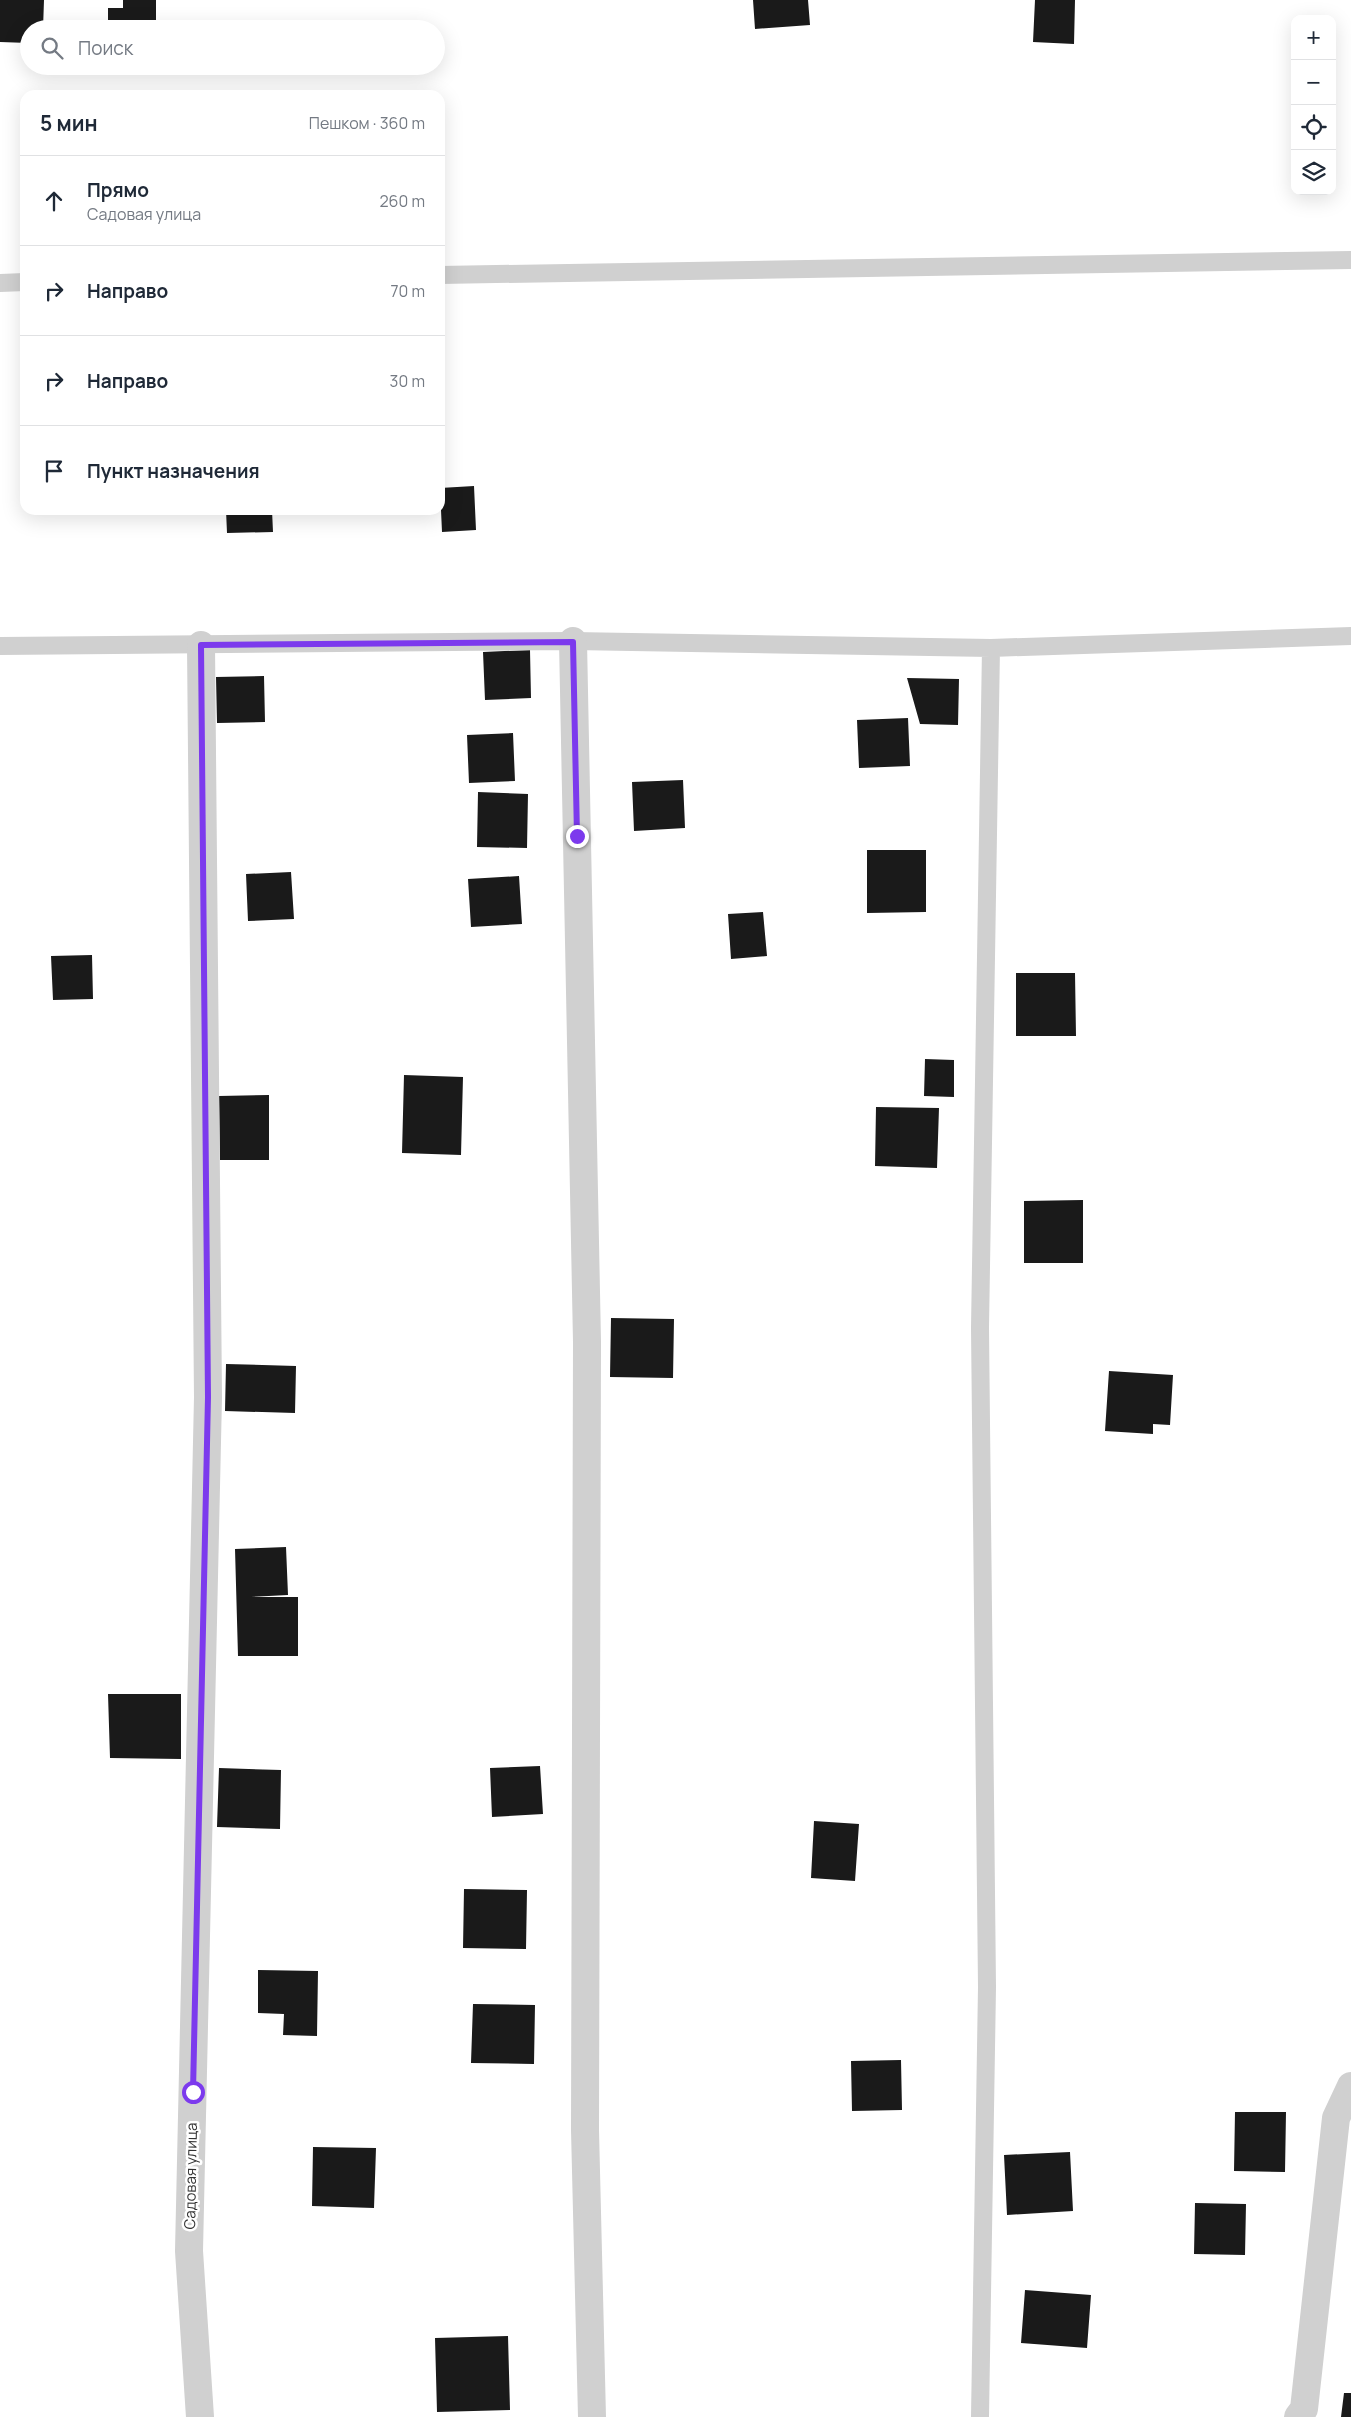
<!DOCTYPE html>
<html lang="ru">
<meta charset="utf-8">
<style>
:root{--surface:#fff;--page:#f6f6f7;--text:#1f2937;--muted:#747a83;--line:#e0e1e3}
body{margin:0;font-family:Manrope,sans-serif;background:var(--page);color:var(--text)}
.controls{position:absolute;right:15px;top:15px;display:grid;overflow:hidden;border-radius:10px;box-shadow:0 5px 20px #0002}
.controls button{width:45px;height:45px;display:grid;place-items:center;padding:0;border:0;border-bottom:1px solid var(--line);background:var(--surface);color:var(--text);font:25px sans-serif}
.stop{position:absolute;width:15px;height:15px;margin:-11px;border:4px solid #7c3aed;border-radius:50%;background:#fff}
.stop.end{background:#7c3aed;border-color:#fff;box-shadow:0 1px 5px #0008}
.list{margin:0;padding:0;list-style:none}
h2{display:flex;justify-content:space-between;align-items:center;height:65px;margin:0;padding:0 20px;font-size:21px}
h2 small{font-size:16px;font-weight:400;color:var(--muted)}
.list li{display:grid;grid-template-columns:32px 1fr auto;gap:15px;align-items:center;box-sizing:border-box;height:90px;padding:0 20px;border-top:1px solid var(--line)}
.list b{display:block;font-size:19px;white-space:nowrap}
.list p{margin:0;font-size:16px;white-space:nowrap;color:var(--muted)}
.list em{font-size:16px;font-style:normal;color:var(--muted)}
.icon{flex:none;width:28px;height:28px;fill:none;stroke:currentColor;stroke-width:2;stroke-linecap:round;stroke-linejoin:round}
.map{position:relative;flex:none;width:1351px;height:2417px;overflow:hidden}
.search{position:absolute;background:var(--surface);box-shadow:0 5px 20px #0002;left:20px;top:20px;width:425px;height:55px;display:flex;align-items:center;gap:12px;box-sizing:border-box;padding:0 18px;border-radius:28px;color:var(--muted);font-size:19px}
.panel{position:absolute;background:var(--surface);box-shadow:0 5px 20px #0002;left:20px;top:90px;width:425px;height:425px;border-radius:15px}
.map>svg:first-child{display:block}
.building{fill:#1a1a1a}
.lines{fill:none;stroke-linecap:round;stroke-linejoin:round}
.lane{stroke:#d0d0d0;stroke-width:18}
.street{stroke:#d0d0d0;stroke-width:28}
.route{stroke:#7c3aed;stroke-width:6}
.labels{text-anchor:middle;stroke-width:5;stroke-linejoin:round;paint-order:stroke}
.street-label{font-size:15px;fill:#333;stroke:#fff}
</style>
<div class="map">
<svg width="1351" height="2417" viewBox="0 0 1351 2417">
<rect width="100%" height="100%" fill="#fff"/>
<path class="building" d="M0 0H44L43 29H29V43L0 42Z
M123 0H156V29H108V8H123Z
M753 0H808L810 25 755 29Z
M1035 0H1075L1074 44 1033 42Z
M474 486 476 530 442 532 440 488Z
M226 510H272L273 532 227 533Z
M530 650 531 698 485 700 483 652Z
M264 676 265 722 217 723 216 677Z
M907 678 959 679 958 725 920 724Z
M908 718 910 766 859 768 857 720Z
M513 733 515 781 469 783 467 735Z
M683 780 685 828 634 831 632 782Z
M478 792 528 794 527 848 477 847Z
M867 850H926V912L867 913Z
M291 872 294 919 248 921 246 874Z
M519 876 522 924 471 927 468 879Z
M763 912 767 956 731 959 728 914Z
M92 955 93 999 53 1000 51 956Z
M1016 973H1075L1076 1036H1016Z
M925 1059 954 1060V1097L924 1096Z
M404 1075 463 1077 461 1155 402 1153Z
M269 1095V1160H220L219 1096Z
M876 1107 939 1108 937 1168 875 1166Z
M1083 1200V1263H1024V1201Z
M611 1318 674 1319 673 1378 610 1377Z
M226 1364 296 1366 295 1413 225 1411Z
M1109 1371 1173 1375 1170 1425 1153 1424V1434L1105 1431Z
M286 1547 288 1595 251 1597H298V1656H238L235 1549Z
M108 1694H181V1759L110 1758Z
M540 1766 543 1814 492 1817 490 1768Z
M219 1768 281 1770 280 1829 217 1827Z
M814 1821 859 1824 855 1881 811 1878Z
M464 1889 527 1890 526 1949 463 1948Z
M258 1970 318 1971 317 2036 283 2035 284 2014 258 2013Z
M473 2004 535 2005 534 2064 471 2063Z
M901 2060 902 2110 852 2111 851 2061Z
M1235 2112H1286L1285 2172 1234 2171Z
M313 2147 376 2148 374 2208 312 2206Z
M1070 2152 1073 2211 1007 2215 1004 2155Z
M1195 2203 1246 2204 1245 2255 1194 2254Z
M1025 2290 1091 2295 1087 2348 1021 2343Z
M508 2336 510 2410 437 2412 435 2338Z
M1344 2393H1351V2417H1341Z"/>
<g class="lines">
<path class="lane" d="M440 275 1351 260
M0 283 25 282
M0 646 573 641 991 648 1351 636
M980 2417 987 1987 980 1328 991 648"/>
<path class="street" d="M573 641 587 1342 585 2130 592 2417
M200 2417 189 2251 208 1397 201 645
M1298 2417 1304 2409 1336 2118 1351 2086"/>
</g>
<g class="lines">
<path class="route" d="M193 2092 208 1397 201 645 573 642 577 836"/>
</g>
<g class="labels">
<g class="street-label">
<text transform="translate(191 2176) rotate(-89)" y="5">Садовая улица</text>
</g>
</g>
</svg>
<div class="controls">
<button>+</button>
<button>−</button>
<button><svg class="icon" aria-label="locate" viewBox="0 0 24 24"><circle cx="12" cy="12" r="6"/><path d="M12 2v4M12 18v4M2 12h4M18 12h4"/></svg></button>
<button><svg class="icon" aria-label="layers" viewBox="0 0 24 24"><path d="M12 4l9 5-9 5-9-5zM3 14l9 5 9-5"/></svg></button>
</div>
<div class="stop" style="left:193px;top:2092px"></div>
<div class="stop end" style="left:577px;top:836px"></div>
<div class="search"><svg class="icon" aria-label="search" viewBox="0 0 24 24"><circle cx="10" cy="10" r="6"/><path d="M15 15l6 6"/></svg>Поиск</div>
<section class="panel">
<h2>5 мин<small>Пешком · 360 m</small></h2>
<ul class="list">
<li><svg class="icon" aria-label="ahead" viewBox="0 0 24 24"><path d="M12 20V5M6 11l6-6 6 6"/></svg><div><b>Прямо</b><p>Садовая улица</p></div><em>260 m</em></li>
<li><svg class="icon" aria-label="right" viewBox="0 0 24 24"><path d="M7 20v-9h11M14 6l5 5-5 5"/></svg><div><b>Направо</b></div><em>70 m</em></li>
<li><svg class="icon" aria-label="right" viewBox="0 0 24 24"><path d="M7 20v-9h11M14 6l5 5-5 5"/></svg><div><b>Направо</b></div><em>30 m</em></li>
<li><svg class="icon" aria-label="arrive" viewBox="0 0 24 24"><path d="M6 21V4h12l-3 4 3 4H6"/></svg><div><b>Пункт назначения</b></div></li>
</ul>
</section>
</div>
